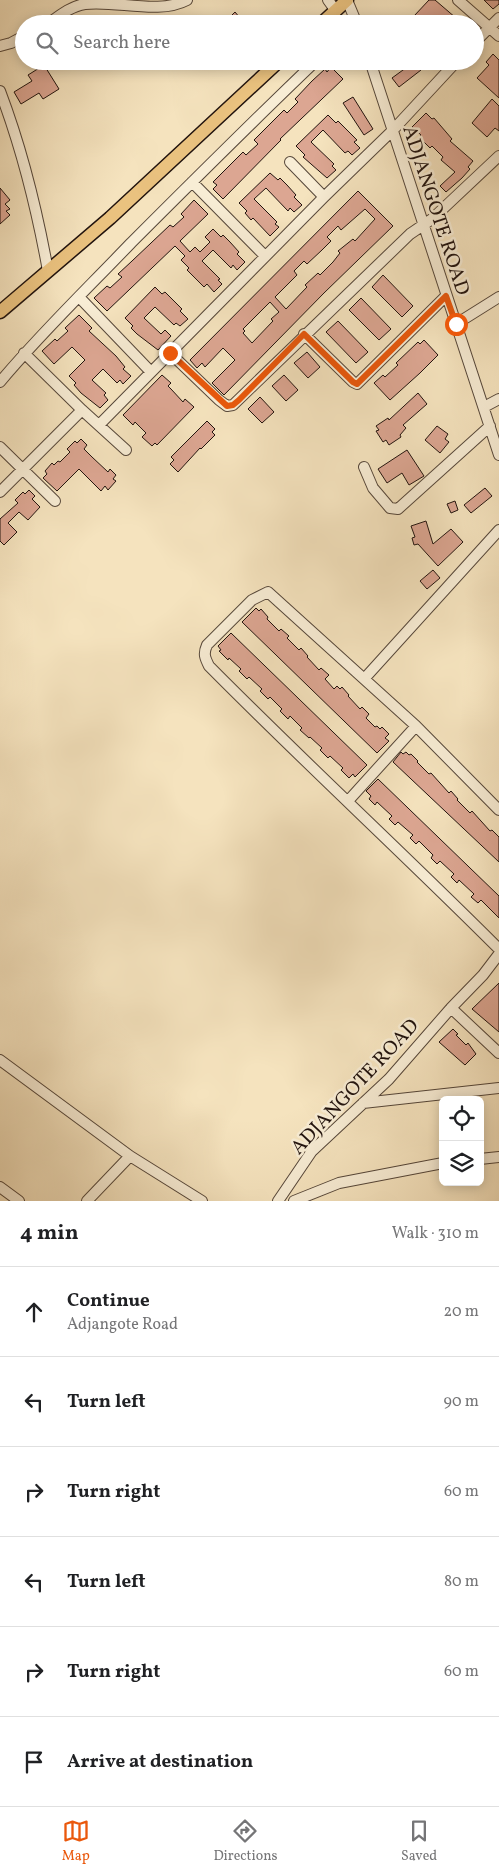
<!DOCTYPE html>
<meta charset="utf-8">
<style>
:root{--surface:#fff;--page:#f6f6f6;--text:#202124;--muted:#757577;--line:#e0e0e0;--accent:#ea580c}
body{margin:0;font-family:Vollkorn,serif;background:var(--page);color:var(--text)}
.controls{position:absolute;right:15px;bottom:15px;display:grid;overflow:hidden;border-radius:8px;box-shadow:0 2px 12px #0003}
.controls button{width:45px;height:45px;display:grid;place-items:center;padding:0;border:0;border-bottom:1px solid var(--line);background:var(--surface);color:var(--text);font:25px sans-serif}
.stop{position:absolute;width:15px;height:15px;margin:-11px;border:4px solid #ea580c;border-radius:50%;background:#fff}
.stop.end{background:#ea580c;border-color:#fff;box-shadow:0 1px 5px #0008}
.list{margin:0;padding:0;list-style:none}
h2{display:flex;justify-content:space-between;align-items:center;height:65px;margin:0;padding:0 20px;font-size:21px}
h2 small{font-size:16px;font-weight:400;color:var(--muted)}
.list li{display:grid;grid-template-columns:32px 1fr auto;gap:15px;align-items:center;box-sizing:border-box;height:90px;padding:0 20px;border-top:1px solid var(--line)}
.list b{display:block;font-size:19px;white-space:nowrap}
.list p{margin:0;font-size:16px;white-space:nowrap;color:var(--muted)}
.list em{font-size:16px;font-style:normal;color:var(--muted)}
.icon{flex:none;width:28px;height:28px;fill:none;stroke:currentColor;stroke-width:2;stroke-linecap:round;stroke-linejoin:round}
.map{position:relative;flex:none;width:499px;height:1201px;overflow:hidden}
.search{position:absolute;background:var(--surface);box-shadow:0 2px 12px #0003;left:15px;right:15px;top:15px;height:55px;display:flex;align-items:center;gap:12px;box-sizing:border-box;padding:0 18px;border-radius:28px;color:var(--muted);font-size:19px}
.sheet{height:605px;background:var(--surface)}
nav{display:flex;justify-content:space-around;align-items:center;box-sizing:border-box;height:70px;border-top:1px solid var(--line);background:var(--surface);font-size:14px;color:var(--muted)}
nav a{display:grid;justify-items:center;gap:2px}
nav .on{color:var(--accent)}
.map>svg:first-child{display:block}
.building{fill:#dca692;stroke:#21130e;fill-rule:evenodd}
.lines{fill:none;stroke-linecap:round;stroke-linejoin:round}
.minor-casing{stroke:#56473a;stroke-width:12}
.major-casing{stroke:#21130e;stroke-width:15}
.minor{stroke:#f8edd5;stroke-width:10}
.major{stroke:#eac27f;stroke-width:12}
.route{stroke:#ea580c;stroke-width:6}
.labels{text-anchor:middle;stroke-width:5;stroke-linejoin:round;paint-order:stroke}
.street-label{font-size:20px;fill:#21130e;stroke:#f8edd5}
</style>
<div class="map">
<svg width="499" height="1201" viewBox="0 0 499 1201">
<rect width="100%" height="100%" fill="#f5e3be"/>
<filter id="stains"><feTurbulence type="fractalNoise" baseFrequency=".004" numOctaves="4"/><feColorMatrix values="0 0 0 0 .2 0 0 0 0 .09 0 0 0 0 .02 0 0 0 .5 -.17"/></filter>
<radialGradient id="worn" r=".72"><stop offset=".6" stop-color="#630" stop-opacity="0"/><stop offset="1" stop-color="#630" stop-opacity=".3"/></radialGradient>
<path class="building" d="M429 0H435L456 18 451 24H423L414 16Z
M484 0H499V4L493 9Z
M235 12 240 18 234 23 229 18Z
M493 54 499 60V98L477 78 489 65 486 62Z
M414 62 421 70 399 87 392 78Z
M44 65 59 89 43 99 39 93 21 104 14 92 32 81 28 75Z
M331 67 343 79 280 139 281 140 223 199 213 189 217 185 213 182 243 152 246 155 258 144 254 140 284 110 287 113 298 102 295 99 312 81 325 69 327 72Z
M353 97 373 129 364 135 343 103Z
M492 99 499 106V131L495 128 487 137 472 123Z
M426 113 432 119 434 118 452 139 450 141 473 161 468 167 470 169 462 178 446 192 440 186 455 172 441 160 443 157 432 146 430 148 419 137 421 135 412 127Z
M328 115 336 123 338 121 357 140 354 142 360 148 352 155 348 151 345 153 323 130 311 142 334 164 332 166 336 170 327 178 303 157 305 155 296 146Z
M270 173 278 180 280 178 287 185 296 195 294 197 302 205 294 212 290 208 288 211 266 188 254 199 277 222 275 224 279 227 270 236 253 218 251 220 245 213 247 211 239 203Z
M0 188 10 200 5 204 10 209 6 211 10 215 0 224Z
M358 191 393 226 324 293 224 395 212 383 235 360 223 348 205 367 202 363 197 368 190 360ZM365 209 375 219 355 241 353 239 338 251 340 253 333 262 320 275 318 273 305 285 307 287 286 309 275 297 297 275 294 271 304 261 307 264 322 250 331 241 327 237 338 226 341 230ZM270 302 279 312 271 319 273 321 252 343 243 333 245 331 243 329Z
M194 200 208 214 180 241 190 252 195 247 200 252 210 242 205 237 213 229 221 237 223 235 230 242 239 252 237 254 245 262 237 270 233 265 231 268 213 250 202 261 220 279 218 280 222 284 214 292 207 284 204 287 187 270 189 268 181 260 185 256 175 246 107 311 94 298 107 286 110 288 122 277 118 274 132 261 170 225 173 227 184 217 181 214Z
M383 275 413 306 402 317 372 287Z
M155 287 162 294 165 292 182 309 180 311 188 319 180 326 176 323 174 325 155 307 144 318 161 334 165 330 171 336 158 350 137 334 131 328 133 326 125 318Z
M361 298 391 329 379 340 349 310Z
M79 315 92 328 89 331 116 356 125 367 123 369 131 376 123 384 120 380 117 383 103 369 92 380 106 393 104 395 108 400 100 408 81 393 74 385 76 383 69 376 85 360 72 347 54 364 42 351 55 339 57 341 68 331 65 328Z
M338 321 368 352 356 363 326 332Z
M424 340 438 355 420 373 390 400 374 383 383 375 385 377 398 365 396 363 418 342 420 344Z
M307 352 320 367 308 378 294 363Z
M162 375 171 383 168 386 171 389 183 402 185 399 194 407 157 445 155 443 152 446 142 437 146 433 135 422 133 425 123 415Z
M284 375 298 390 286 401 272 386Z
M418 393 427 404 403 425 406 428 400 435 401 437 389 445 386 440 383 442 376 431 379 430 376 426 388 418 389 420Z
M260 397 274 412 262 423 248 409Z
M207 421 215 429 212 432 215 435 201 449 200 448 178 472 170 464 174 460 171 457Z
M437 426 448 434 445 439 449 442 440 453 425 440Z
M81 439 87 445 84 449 92 457 108 472 110 469 116 475 113 479 116 481 108 490 105 486 101 491 79 469 57 491 43 478 47 474 45 471 52 463 54 465 58 461 60 462 70 452 67 449 75 441 77 443Z
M407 450 424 476 409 485 402 473 387 483 378 469Z
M485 488 492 496 471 513 464 505Z
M29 490 35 496 32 499 40 507 28 520 19 512 8 523 17 532 4 545 0 541V519L18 503 15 500 23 492 25 494Z
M455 501 458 510 451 513 447 504Z
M426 521 433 544 451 529 463 542 438 566 418 544 414 545 412 538 415 537 411 526Z
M433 570 440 578 427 589 420 581Z
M256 608 259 611 261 609 268 617 267 619 279 631 281 629 289 636 287 638 299 650 301 648 308 656 307 657 319 670 321 668 329 675 325 679 334 689 337 686 340 689 342 687 349 695 348 696 360 709 362 707 369 714 366 718 375 727 377 726 380 729 382 727 389 734 385 738 389 741 377 753 242 622Z
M231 633 367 765 355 777 353 774 349 778 341 770 343 768 330 756 328 758 320 750 322 748 310 737 309 738 300 730 302 728 290 716 288 719 280 711 282 709 270 697 268 699 260 691 262 689 249 677 247 679 239 671 241 669 229 658 228 660 219 651 221 650 218 646Z
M401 752 403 754 406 752 409 755 411 754 418 761 417 762 429 774 431 773 449 793 451 791 458 799 457 800 470 813 472 811 490 831 492 830 499 837V862L393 762Z
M378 779 499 896V918L481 900 478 903 471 897 474 894 459 880 457 883 451 877 454 874 440 861 437 864 431 858 433 855 419 841 416 844 410 838 413 835 398 822 395 825 389 819 392 816 377 802 375 805 369 799 371 796 366 791Z
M499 983V1032L472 1009Z
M453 1029 458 1034 456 1035 466 1045 468 1043 476 1054 465 1065 439 1042Z"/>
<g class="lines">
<g class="minor-casing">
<path id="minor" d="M328 0 336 11
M347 0 357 24
M458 0 499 36
M48 24C59 16 71 6 85 4 116 0 159 15 187 0
M475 42 499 18
M0 46 11 43 24 36
M370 61 499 455
M0 91C22 149 37 210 48 271
M290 162 324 197
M192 182 265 256
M79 297 151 372
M456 324 499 297
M304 334 353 382 357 384 446 296
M24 353 82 410 126 450
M170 353 219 400 227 406 233 405 410 234 432 219 499 156
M0 382C41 333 87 289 131 243 192 182 253 121 316 61
M484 407 499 399
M99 425 324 197 393 130 457 61
M0 447 55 501
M364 467 373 488 390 508 398 509 490 426
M0 492 82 410
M364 679 499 530
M348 801 416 726
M499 810 416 726 268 592 252 600 207 645C203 654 205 658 209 666 304 762 404 854 499 949
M451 1008 499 1053
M0 1060 130 1156 202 1201
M363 1103 499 1088
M480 1159 499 1157
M0 1187 19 1201
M87 1201 130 1156
M278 1201 312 1151 389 1079 451 1008 483 975 499 954
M294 1201 339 1183 443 1163"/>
</g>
<g class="major-casing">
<path id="major" d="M321 24 347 0
M0 312 110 218 279 61"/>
</g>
<use href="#minor" class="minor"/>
<use href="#major" class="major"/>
</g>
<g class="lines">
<path class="route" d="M170 353 227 406 233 405 239 400 304 334 353 382 357 384 446 296 456 324"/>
</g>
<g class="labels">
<g class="street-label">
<text transform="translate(437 210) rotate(72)" y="7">ADJANGOTE ROAD</text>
<text transform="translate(354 1086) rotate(-47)" y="7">ADJANGOTE ROAD</text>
</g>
</g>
<rect width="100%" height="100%" filter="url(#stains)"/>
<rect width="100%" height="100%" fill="url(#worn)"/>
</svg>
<div class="controls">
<button><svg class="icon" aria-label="locate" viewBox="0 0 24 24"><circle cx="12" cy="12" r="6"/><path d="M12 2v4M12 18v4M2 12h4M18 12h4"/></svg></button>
<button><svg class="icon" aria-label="layers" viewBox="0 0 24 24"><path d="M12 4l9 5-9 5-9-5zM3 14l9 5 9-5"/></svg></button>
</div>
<div class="stop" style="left:456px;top:324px"></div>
<div class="stop end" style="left:170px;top:353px"></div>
<div class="search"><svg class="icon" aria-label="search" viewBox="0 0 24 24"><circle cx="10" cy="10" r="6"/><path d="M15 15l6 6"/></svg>Search here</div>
</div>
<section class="sheet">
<h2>4 min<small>Walk · 310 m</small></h2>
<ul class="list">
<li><svg class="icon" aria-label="ahead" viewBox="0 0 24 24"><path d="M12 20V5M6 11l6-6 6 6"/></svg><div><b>Continue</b><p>Adjangote Road</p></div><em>20 m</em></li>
<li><svg class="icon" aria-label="left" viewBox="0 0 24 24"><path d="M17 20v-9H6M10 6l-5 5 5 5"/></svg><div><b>Turn left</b></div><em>90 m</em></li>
<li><svg class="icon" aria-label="right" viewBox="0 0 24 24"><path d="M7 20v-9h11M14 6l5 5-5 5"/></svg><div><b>Turn right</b></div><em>60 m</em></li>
<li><svg class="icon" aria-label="left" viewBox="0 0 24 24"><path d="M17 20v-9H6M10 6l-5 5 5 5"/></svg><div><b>Turn left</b></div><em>80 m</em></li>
<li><svg class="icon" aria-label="right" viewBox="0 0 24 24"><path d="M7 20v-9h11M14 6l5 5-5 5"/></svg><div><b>Turn right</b></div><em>60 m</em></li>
<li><svg class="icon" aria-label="arrive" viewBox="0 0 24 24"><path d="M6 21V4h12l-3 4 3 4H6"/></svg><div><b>Arrive at destination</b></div></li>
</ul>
</section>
<nav>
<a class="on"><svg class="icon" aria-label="map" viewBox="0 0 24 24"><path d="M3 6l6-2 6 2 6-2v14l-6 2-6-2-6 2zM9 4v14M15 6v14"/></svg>Map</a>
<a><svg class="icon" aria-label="directions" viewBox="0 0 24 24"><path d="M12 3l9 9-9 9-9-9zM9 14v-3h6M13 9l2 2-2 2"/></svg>Directions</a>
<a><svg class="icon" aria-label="saved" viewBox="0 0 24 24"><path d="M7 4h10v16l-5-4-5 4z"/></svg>Saved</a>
</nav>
